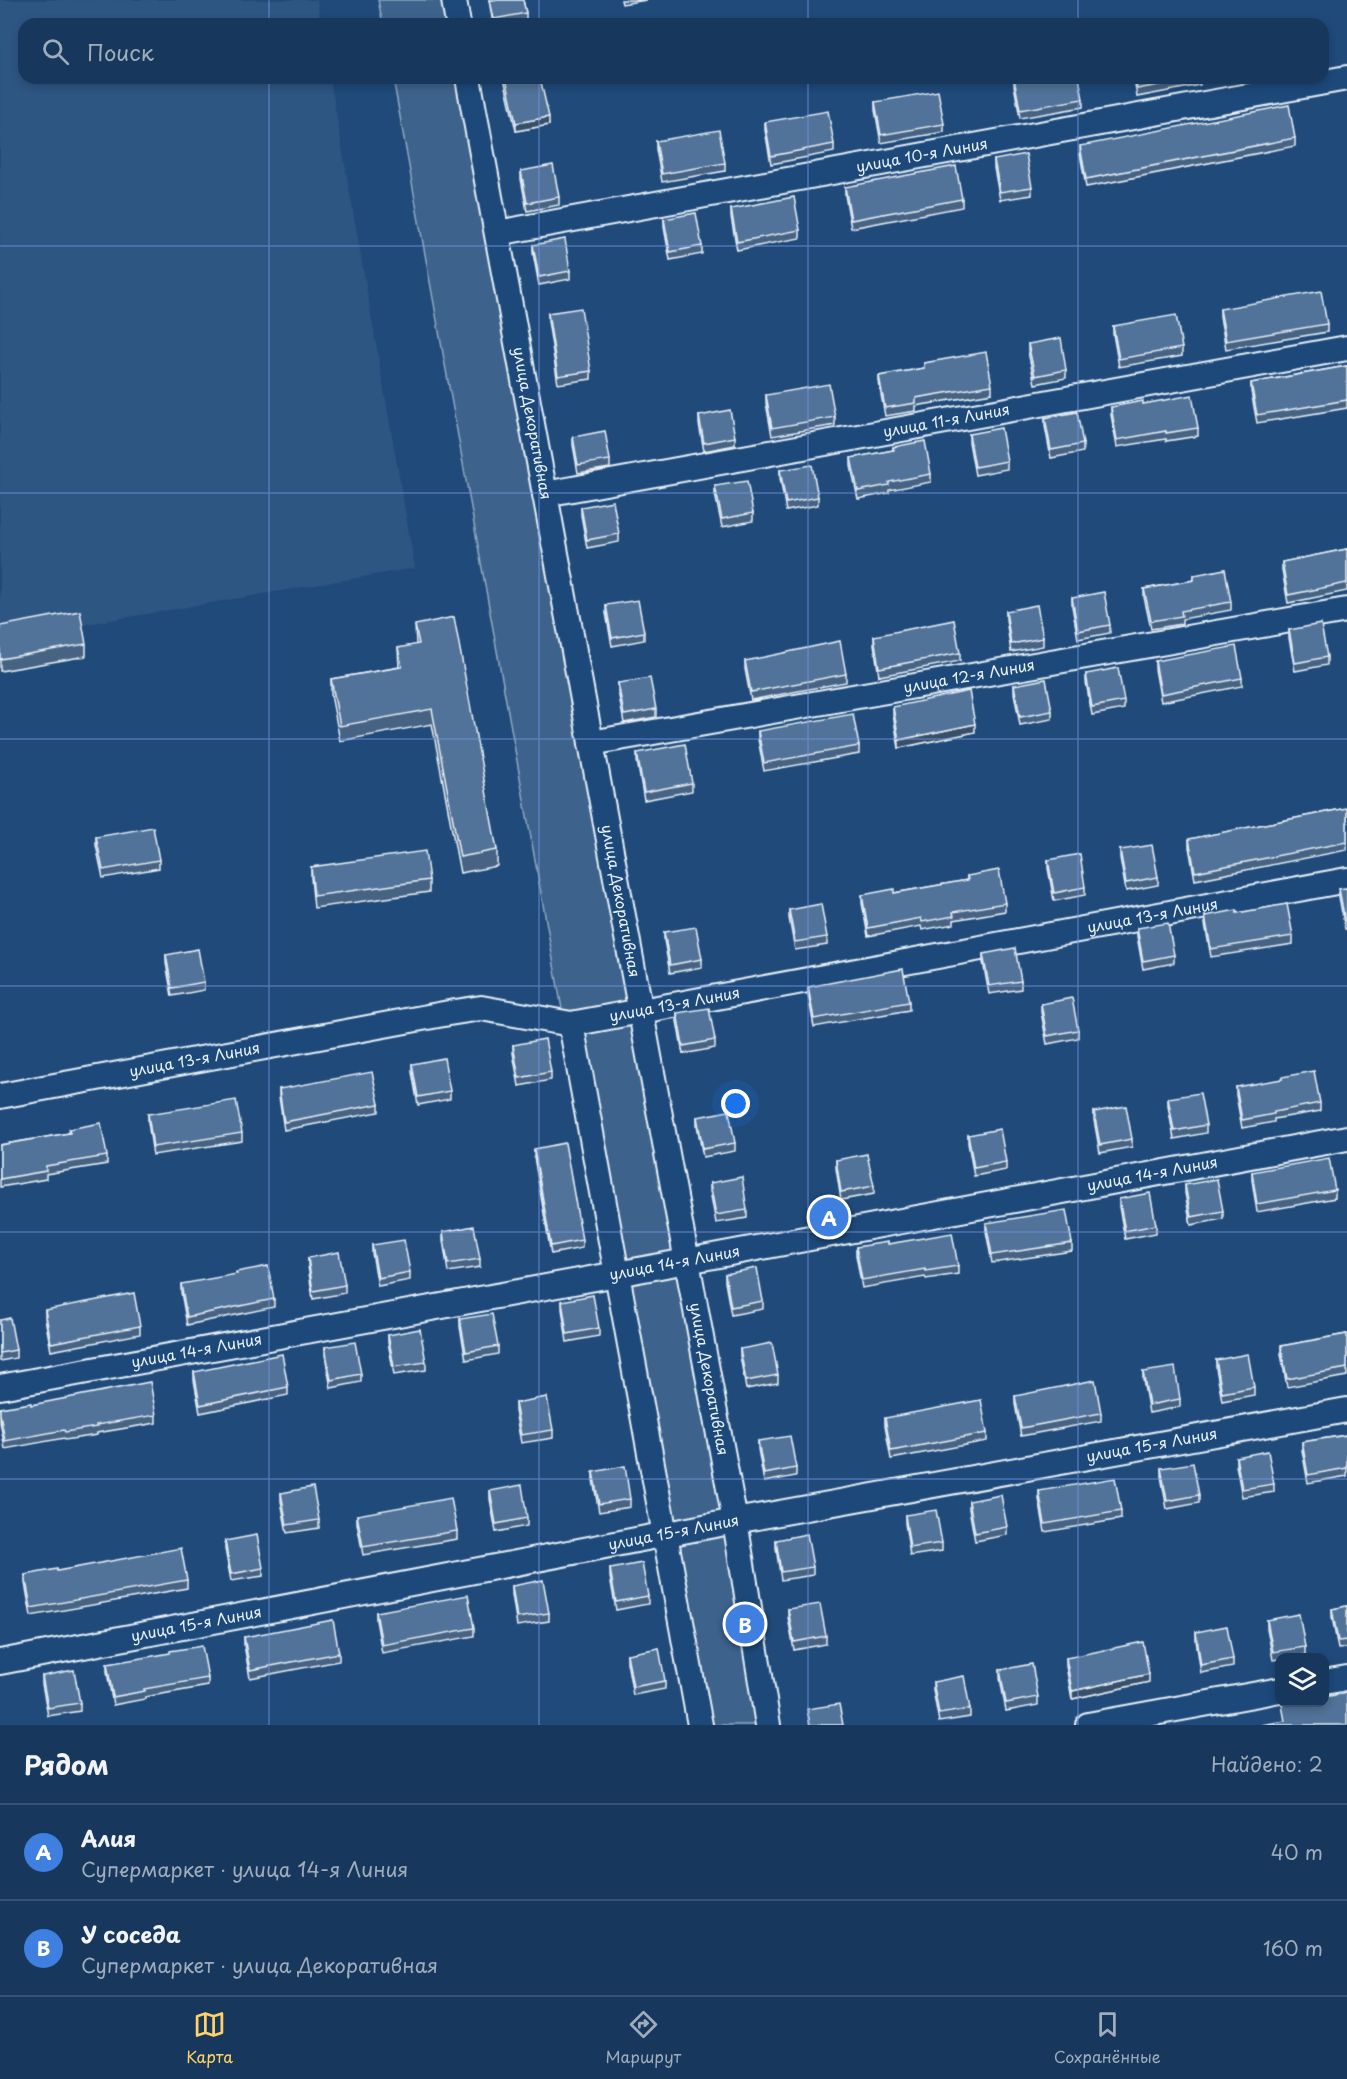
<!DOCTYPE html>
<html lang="ru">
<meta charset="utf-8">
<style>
:root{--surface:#17385c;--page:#203f62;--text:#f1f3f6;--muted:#9eacbb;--line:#365272;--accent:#ffd166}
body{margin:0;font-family:"Playpen Sans",sans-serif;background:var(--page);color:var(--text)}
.controls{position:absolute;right:18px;bottom:18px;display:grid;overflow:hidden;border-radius:12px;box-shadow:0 3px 9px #0003}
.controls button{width:54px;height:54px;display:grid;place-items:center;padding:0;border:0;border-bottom:2px solid var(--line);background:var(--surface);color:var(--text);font:30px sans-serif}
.you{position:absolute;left:736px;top:1104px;width:21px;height:21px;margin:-15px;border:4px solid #fff;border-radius:50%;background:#1a73e8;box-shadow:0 0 0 9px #1a73e833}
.badge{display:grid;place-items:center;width:39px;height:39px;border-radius:50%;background:var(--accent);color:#fff;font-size:20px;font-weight:700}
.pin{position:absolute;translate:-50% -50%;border:3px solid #fff;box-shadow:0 2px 6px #0006}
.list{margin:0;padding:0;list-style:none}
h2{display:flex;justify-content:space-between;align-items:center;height:78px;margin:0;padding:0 24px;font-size:26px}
h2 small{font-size:20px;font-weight:400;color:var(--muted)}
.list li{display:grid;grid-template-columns:39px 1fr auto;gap:18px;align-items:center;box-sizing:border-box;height:96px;padding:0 24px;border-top:2px solid var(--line)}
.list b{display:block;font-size:22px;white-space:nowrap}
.list p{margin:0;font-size:20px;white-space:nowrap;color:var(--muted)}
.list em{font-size:20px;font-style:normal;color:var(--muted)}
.icon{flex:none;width:33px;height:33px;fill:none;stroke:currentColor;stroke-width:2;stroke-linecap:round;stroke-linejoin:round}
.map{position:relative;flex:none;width:1347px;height:1725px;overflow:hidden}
.search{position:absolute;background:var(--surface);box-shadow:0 3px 9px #0003;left:18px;right:18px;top:18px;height:66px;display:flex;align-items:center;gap:15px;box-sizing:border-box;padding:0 21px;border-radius:18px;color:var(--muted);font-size:22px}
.sheet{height:270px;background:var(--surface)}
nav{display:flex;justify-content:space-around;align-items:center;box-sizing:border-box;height:84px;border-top:2px solid var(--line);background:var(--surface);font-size:16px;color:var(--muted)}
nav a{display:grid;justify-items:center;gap:3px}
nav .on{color:var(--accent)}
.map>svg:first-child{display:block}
.built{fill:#2e5683}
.green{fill:#3c628c;stroke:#92aac2;stroke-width:1.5}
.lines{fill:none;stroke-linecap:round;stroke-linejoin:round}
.minor-casing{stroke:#e8f1f8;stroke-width:28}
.minor{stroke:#1f4a7a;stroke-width:24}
.wall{fill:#466384;stroke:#e8f1f8;stroke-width:1.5}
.shaded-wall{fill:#39506b;stroke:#e8f1f8;stroke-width:1.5}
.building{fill:#517399;stroke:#e8f1f8;stroke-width:1.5}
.grid{fill:none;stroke:#7897e6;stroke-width:1.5;stroke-opacity:0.55}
.labels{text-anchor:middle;stroke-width:4.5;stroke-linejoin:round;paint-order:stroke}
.street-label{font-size:15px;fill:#e8f1f8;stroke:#1f4a7a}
</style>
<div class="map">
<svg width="1347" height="1725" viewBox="0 0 1347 1725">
<rect width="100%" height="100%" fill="#1f4a7a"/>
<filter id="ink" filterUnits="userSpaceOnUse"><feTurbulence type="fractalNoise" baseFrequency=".0167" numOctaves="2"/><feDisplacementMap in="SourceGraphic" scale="12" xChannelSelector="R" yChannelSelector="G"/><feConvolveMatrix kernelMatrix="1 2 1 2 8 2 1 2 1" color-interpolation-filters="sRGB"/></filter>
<g filter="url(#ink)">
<path class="built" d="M0 0H317L321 24H24V78H330L415 568 0 639Z"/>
<path class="green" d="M378 0H444L449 24H383Z
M393 78H459L765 1725H692Z"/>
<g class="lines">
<g class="minor-casing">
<g id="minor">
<path d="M454 0 458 24"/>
<path id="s1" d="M468 78 735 1521 768 1725"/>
<path id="s2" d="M497 233 1347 78"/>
<path id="s3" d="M545 494 1347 348"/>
<path id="s4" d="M591 743 1347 610"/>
<path d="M571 1024 700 1725"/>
<path id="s5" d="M0 1096 449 1013 481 1008 571 1024 1347 880"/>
<path id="s6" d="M0 1387 617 1274 1347 1138"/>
<path id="s7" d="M0 1662 735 1521 1347 1410"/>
<path d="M1324 1682 1347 1678"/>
<path d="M1088 1725 1280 1690"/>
</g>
</g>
<use href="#minor" class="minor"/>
</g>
<path class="wall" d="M489 0H523L526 13V21L510 24H493Z
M621 0H647L622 4Z
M504 78H540L549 125 516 131Z
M1014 78 1083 99V107L1020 118 1014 85Z
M1134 78H1200V85L1137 97Z
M875 102 944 124V132L881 143 875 110Z
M765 122 834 144V152L771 164 765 130Z
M1295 138V146L1086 187 1080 154V146Z
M656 141 725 163V171L662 182 656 149Z
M994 160 1032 187V195L1000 200 994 168Z
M521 171 559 197V205L527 211 521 179Z
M845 187 962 199V207L851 228 845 195Z
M731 209 800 230V238L737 250 731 217Z
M664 219 702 246V254L670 260 664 227Z
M533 245 570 271V279L539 285 533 253Z
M1220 309 1327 324V332L1226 349 1220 317Z
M548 313 591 371V379L558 384 548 321Z
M1113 326 1182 348V356L1119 367 1113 334Z
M1028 344 1066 370V378L1035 384 1028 352Z
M924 363 992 385V393L916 406V411L885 416 879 384V376L924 368Z
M1347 366V408L1257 423 1251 391V383Z
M766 395 835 417V425L772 436 766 403Z
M1143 404 1198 428V436L1166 441V439L1117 447 1111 415V407Z
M699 416 735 437V445L704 451 699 424Z
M1045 418 1083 444V452L1051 458 1045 426Z
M969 434 1007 461V469L975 475 969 442Z
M573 437 610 460V468L578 473 573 445Z
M893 447 931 474V482L889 490V493L858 499 851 466V458L893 450Z
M780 470 818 497V505L786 511 780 478Z
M715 486 753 513V521L722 527 715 494Z
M581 507 619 534V542L587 548 581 515Z
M1347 549V591L1288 603 1282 570V562Z
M1194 575 1231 602V610L1182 619V624L1151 629 1144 597V589L1194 580Z
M1072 598 1110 625V633L1078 639 1072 606Z
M606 605 644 632V640L612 646 606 613Z
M1006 611 1043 638V646L1011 652 1006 619Z
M415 625 497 850V866L460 873 432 724 340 741 331 695V679L399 667 398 648 416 645Z
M0 626 86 644V656L0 671Z
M1289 630 1327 657V665L1295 671 1289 638Z
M874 636 960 653V661L879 676 874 644Z
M745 661 846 674V682L751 700 745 669Z
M1155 661 1242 678V686L1161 702 1155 669Z
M1086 674 1124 701V709L1092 715 1086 682Z
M618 683 656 709V717L624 723 618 691Z
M1014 685 1052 711V719L1020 725 1014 693Z
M893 707 975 732 899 748 893 715Z
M758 731 859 746V754L764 771 758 739Z
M637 753 692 783V791L644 800 637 761Z
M1347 808V850L1195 880 1189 847V839Z
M96 837 159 860V868L103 878 96 845Z
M1120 850 1158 877V885L1126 891 1120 858Z
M1048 860 1085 887V895L1054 901 1048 868Z
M311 867 429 880V892L314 908 311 878Z
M967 876 1005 903V911L954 920V924L922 930 921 926 868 936 862 903V895L894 893 967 880Z
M1347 888V929H1345L1339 897V889Z
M789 910 827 937V945L795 950 789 918Z
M1237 913 1293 936V944L1211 957 1205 924V916Z
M1137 928 1174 955V963L1143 969 1137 936Z
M664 932 702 959V967L670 973 664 940Z
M983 954 1021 981V989L989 994 983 962Z
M166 955 204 982V990L172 996 166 963Z
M808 987 909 1002V1010L814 1027 808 994Z
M1041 1004 1078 1030V1038L1047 1044 1041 1012Z
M677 1013 715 1040V1048L683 1054 677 1021Z
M513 1045 551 1072V1080L519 1086 513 1053Z
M412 1064 450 1091V1099L418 1105 412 1072Z
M1236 1087 1320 1103V1111L1274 1119V1122L1242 1128 1236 1095Z
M279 1089 379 1104V1112L284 1130 279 1097Z
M1168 1098 1206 1125V1133L1174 1139 1168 1106Z
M1094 1112 1132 1139V1147L1100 1153 1094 1120Z
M148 1114 242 1133V1141L153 1155 148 1122Z
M697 1117 735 1143V1151L703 1157 697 1125Z
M69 1129 107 1156V1164L46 1174V1179L0 1187V1145L69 1133Z
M968 1135 1006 1162V1170L974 1176 968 1143Z
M534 1149 582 1240V1248L551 1254 534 1157Z
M836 1160 874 1186V1194L841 1200 836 1168Z
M1252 1172 1335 1190V1198L1257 1212 1252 1180Z
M710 1183 747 1210V1218L716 1223 710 1191Z
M1185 1185 1223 1211V1219L1191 1225 1185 1193Z
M1119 1199 1156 1225V1233L1125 1239 1119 1207Z
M986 1223 1072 1243V1251L992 1263 986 1231Z
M443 1232 480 1259V1267L448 1272 443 1240Z
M888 1244 958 1266V1274L926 1279 925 1277 862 1288 856 1255V1247Z
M372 1245 410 1272V1280L378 1286 372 1253Z
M308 1258 345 1285V1293L313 1299 308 1266Z
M725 1274 763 1301V1309L731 1315 725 1282Z
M181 1284 274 1299V1307L187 1325 181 1292Z
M562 1301 599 1328V1336L567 1342 562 1309Z
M45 1310 140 1326V1334L51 1351 45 1318Z
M460 1319 498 1346V1354L466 1360 460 1327Z
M0 1320 16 1350V1358L0 1361Z
M1347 1334V1376L1287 1387 1281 1354V1346Z
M388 1335 426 1362V1370L394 1375 388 1342Z
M325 1347 361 1374V1382L331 1388 325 1355Z
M740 1349 778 1375V1383L746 1389 740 1356Z
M1216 1360 1254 1387V1395L1222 1401 1216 1368Z
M194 1372 288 1387V1395L200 1413 194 1380Z
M1143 1372 1180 1399V1407L1149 1413 1143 1380Z
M1015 1396 1101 1413V1421L1021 1436 1015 1404Z
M515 1403 553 1430V1438L521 1443 515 1411Z
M31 1405 156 1415V1423L97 1433V1435L65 1440 64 1438 5 1449 0 1422V1408Z
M885 1418 987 1433V1441L891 1459 885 1426Z
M1347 1435V1476L1308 1483 1302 1450V1442Z
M758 1441 796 1468V1476L764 1482 758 1449Z
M1236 1457 1274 1484V1492L1242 1497 1236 1465Z
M1161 1468 1199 1495V1503L1167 1509 1161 1476Z
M593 1472 630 1499V1507L599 1512 593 1480Z
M490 1491 527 1518V1526L496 1532 490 1499Z
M1039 1491 1121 1511V1519L1045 1532 1039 1499Z
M281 1493 319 1520V1528L287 1533 281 1501Z
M969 1501 1007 1527V1535L975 1541 969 1509Z
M357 1515 457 1531V1539L363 1555 357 1523Z
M905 1515 942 1543V1551L910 1556 905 1523Z
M776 1540 813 1567V1575L781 1580 776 1548Z
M225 1541 263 1568V1576L231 1581 225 1549Z
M610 1569 648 1596V1604L616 1610 610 1577Z
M57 1571 187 1580V1588L31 1616 25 1583V1575Z
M512 1586 549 1613V1621L517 1626 512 1594Z
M1347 1606V1648L1338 1649 1332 1617V1609Z
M788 1609 826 1636V1644L794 1650 788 1617Z
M376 1612 474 1628V1636L382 1653 376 1620Z
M1267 1620 1305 1647V1655L1289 1658H1280V1659L1273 1660 1267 1628Z
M1196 1632 1233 1659V1667L1201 1673 1196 1640Z
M244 1637 339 1653V1661L250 1678 244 1645Z
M627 1654 665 1681V1689L633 1695 627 1662Z
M1066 1658 1149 1682 1072 1699 1066 1666Z
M107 1664 208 1678V1686L145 1697V1699L113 1705 107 1672Z
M1000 1670 1038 1697V1705L1006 1711 1000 1678Z
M42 1676 80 1703V1711L48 1716 42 1684Z
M933 1682 970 1709V1717L939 1722 933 1690Z"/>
<path class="shaded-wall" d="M549 117V125L516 131V123Z
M975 724V732L899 748V740Z
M1149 1674V1682L1072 1699V1691Z"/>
<path class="building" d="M490 0H523L526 13 494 19Z
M506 78H540L549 117 516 123Z
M1014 78H1079L1083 99 1020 110Z
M1135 78H1196L1137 89Z
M938 91 944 124 881 135 875 102Z
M1289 105 1295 138 1086 179 1080 146Z
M828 111 834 144 771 156 765 122Z
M719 130 725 163 662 174 656 141Z
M1026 154 1032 187 1000 192 994 160Z
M553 165 559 197 527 203 521 171Z
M956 166 962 199 851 220 845 187Z
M794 197 800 230 737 242 731 209Z
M696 213 702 246 670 252 664 219Z
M565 239 570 271 539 277 533 245Z
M1321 291 1327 324 1226 341 1220 309Z
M581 308 591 371 558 376 548 313Z
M1176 315 1182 348 1119 359 1113 326Z
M1061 338 1066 370 1035 376 1028 344Z
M986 352 992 385 916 398V403L885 408 879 376 924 368V363Z
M1347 366V400L1257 415 1251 383Z
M829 384 835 417 772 428 766 395Z
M1192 395 1198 428 1166 433V431L1117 440 1111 407 1143 401V404Z
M730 410 735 437 704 443 699 416Z
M1077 412 1083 444 1051 450 1045 418Z
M1001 428 1007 461 975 467 969 434Z
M605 431 610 460 578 465 573 437Z
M925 441 931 474 889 482V485L858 491 851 458 894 450 893 447Z
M812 465 818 497 786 503 780 470Z
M747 481 753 513 722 519 715 486Z
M613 501 619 534 587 540 581 507Z
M1347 549V583L1288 595 1282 562Z
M1225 569 1231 602 1181 611 1182 616 1151 621 1144 589 1194 580V575Z
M1104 592 1110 625 1078 631 1072 598Z
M638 600 644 632 612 638 606 605Z
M1037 605 1043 638 1011 644 1006 611Z
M80 611 86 644 0 659V626Z
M454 617 497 850 460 857 432 709 340 726 331 679 402 667 398 648 419 644 415 625Z
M954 620 960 653 879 668 874 636Z
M1321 624 1327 657 1295 663 1289 630Z
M840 641 846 674 751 692 745 661Z
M1236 646 1242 678 1161 694 1155 661Z
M1118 668 1124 701 1092 707 1086 674Z
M650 678 656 709 624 715 618 683Z
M1046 679 1052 711 1020 717 1014 685Z
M969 691 975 724 899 740 893 707Z
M853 714 859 746 764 763 758 731Z
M685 744 692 783 644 792 637 753Z
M1347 808V842L1195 872 1189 839Z
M153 827 159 860 103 870 96 837Z
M1152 845 1158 877 1126 883 1120 850Z
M425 851 429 880 314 896 311 867Z
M1080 854 1085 887 1054 893 1048 860Z
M999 870 1005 903 953 912 954 916 922 922 921 918 868 928 862 895 894 889V893L968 880 967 876Z
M1347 888V921H1345L1339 889Z
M821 904 827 937 795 942 789 910Z
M1287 904 1293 936 1211 949 1205 916 1237 910V913Z
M1168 923 1174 955 1143 961 1137 928Z
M696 927 702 959 670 965 664 932Z
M1015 948 1021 981 989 986 983 954Z
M198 949 204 982 172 988 166 955Z
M903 969 909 1002 814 1019 808 987Z
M1072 998 1078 1030 1047 1036 1041 1004Z
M709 1008 715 1040 683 1046 677 1013Z
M545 1039 551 1072 519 1078 513 1045Z
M444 1058 450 1091 418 1097 412 1064Z
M1314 1071 1320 1103 1274 1112V1114L1242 1120 1236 1087 1282 1079V1077Z
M372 1072 379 1104 284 1122 279 1089Z
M1200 1093 1206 1125 1174 1131 1168 1098Z
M236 1100 242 1133 153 1147 148 1114Z
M1126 1106 1132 1139 1100 1145 1094 1112Z
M729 1111 735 1143 703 1149 697 1117Z
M101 1123 107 1156 46 1166V1171L0 1179V1145L70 1133 69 1129Z
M1000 1129 1006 1162 974 1168 968 1135Z
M565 1143 582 1240 551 1246 534 1149Z
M867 1154 874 1186 841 1192 836 1160Z
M1329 1158 1335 1190 1257 1204 1252 1172Z
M742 1177 747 1210 716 1215 710 1183Z
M1217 1179 1223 1211 1191 1217 1185 1185Z
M1150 1193 1156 1225 1125 1231 1119 1199Z
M1066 1210 1072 1243 992 1255 986 1223Z
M474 1226 480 1259 448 1264 443 1232Z
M952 1233 958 1266 926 1271 925 1269 862 1280 856 1247 888 1242V1244Z
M404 1240 410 1272 378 1278 372 1245Z
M339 1252 345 1285 313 1291 308 1258Z
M268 1266 274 1299 187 1317 181 1284 237 1274 236 1272Z
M757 1268 763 1301 731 1307 725 1274Z
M134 1293 140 1326 51 1343 45 1310Z
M593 1295 599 1328 567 1334 562 1301Z
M492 1314 498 1346 466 1352 460 1319Z
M10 1318 16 1350 0 1353V1320Z
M420 1329 426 1362 394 1367 388 1335Z
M1347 1334V1368L1287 1379 1281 1346Z
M355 1342 361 1374 331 1380 325 1347Z
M772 1343 778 1375 746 1381 740 1349Z
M282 1354 288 1387 200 1405 194 1372Z
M1248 1354 1254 1387 1222 1393 1216 1360Z
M1175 1367 1180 1399 1149 1405 1143 1372Z
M1095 1380 1101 1413 1021 1428 1015 1396Z
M150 1382 156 1415 96 1425 97 1427 65 1432 64 1430 5 1441 0 1414V1408L31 1403V1405Z
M547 1397 553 1430 521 1435 515 1403Z
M981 1400 987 1433 891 1451 885 1418Z
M1347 1435V1468L1308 1475 1302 1442Z
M790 1436 796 1468 764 1474 758 1441Z
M1268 1451 1274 1484 1242 1489 1236 1457Z
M1193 1463 1199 1495 1167 1501 1161 1468Z
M625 1466 630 1499 599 1504 593 1472Z
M1115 1478 1121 1511 1045 1524 1039 1491Z
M522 1485 527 1518 496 1524 490 1491Z
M313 1487 319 1520 287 1525 281 1493Z
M1001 1495 1007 1527 975 1533 969 1501Z
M451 1498 457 1531 363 1547 357 1515Z
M936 1510 942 1543 910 1548 905 1515Z
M807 1534 813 1567 781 1572 776 1540Z
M257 1535 263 1568 231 1574 225 1541Z
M181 1548 187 1580 31 1608 25 1575 57 1569V1571Z
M642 1563 648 1596 616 1602 610 1569Z
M543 1580 549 1613 517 1618 512 1586Z
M468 1595 474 1628 382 1645 376 1612Z
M820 1604 826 1636 794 1642 788 1609Z
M1347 1606V1640L1338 1641 1332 1609Z
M1299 1614 1305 1647 1273 1652 1267 1620Z
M333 1620 339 1653 250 1670 244 1637Z
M1227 1626 1233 1659 1201 1665 1196 1632Z
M1143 1642 1149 1674 1072 1691 1066 1658Z
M202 1646 208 1678 144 1689 145 1691 113 1697 107 1664 170 1653V1651Z
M659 1648 665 1681 633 1687 627 1654Z
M1032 1664 1038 1697 1006 1703 1000 1670Z
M74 1670 80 1703 48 1708 42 1676Z
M964 1676 970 1709 939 1714 933 1682Z
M1347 1693V1725H1261L1285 1721 1282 1705 1296 1702H1324V1697Z
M839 1704 843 1725H810L807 1709Z"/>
</g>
<path class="grid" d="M269 0V24M539 0V24M808 0V24M1078 0V24M269 78V1725M539 78V1725M808 78V1725M1078 78V1725M0 246H1347M0 493H1347M0 739H1347M0 986H1347M0 1232H1347M0 1479H1347"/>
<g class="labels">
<g class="street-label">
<text dy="5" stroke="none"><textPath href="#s2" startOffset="432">улица 10-я Линия</textPath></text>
<text dy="5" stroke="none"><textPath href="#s3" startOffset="408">улица 11-я Линия</textPath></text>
<text dy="5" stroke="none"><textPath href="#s1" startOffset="351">улица Декоративная</textPath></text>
<text dy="5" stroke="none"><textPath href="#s4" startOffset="384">улица 12-я Линия</textPath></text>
<text dy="5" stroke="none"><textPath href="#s1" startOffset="837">улица Декоративная</textPath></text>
<text dy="5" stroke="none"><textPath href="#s5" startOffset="1172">улица 13-я Линия</textPath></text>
<text dy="5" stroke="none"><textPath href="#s5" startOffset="686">улица 13-я Линия</textPath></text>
<text dy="5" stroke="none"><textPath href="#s5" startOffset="198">улица 13-я Линия</textPath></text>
<text dy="5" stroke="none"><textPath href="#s6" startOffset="1172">улица 14-я Линия</textPath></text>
<text dy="5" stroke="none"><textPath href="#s6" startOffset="686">улица 14-я Линия</textPath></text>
<text dy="5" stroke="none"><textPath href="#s6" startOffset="200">улица 14-я Линия</textPath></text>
<text dy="5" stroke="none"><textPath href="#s1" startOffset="1323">улица Декоративная</textPath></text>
<text dy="5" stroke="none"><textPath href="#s7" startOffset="1172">улица 15-я Линия</textPath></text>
<text dy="5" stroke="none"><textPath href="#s7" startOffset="686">улица 15-я Линия</textPath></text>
<text dy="5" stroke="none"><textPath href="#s7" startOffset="200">улица 15-я Линия</textPath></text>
</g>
</g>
</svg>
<div class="controls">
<button><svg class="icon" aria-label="layers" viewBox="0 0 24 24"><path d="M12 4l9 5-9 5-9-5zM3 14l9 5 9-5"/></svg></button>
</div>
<div class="you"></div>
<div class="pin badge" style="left:829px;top:1217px;background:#3f7fe0">A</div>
<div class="pin badge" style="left:745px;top:1624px;background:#3f7fe0">B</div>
<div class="search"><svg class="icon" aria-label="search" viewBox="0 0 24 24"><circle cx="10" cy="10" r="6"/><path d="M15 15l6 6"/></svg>Поиск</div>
</div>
<section class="sheet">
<h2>Рядом<small>Найдено: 2</small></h2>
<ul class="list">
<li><span class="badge" style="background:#3f7fe0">A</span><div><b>Алия</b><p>Супермаркет · улица 14-я Линия</p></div><em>40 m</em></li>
<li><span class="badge" style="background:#3f7fe0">B</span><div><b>У соседа</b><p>Супермаркет · улица Декоративная</p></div><em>160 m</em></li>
</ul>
</section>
<nav>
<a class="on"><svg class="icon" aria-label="map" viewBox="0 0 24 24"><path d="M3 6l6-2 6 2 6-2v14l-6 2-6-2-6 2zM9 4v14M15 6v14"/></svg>Карта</a>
<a><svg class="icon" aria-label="directions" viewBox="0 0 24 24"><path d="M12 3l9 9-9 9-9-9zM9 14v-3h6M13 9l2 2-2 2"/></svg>Маршрут</a>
<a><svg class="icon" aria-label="saved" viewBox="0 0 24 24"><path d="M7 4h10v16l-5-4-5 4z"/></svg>Сохранённые</a>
</nav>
